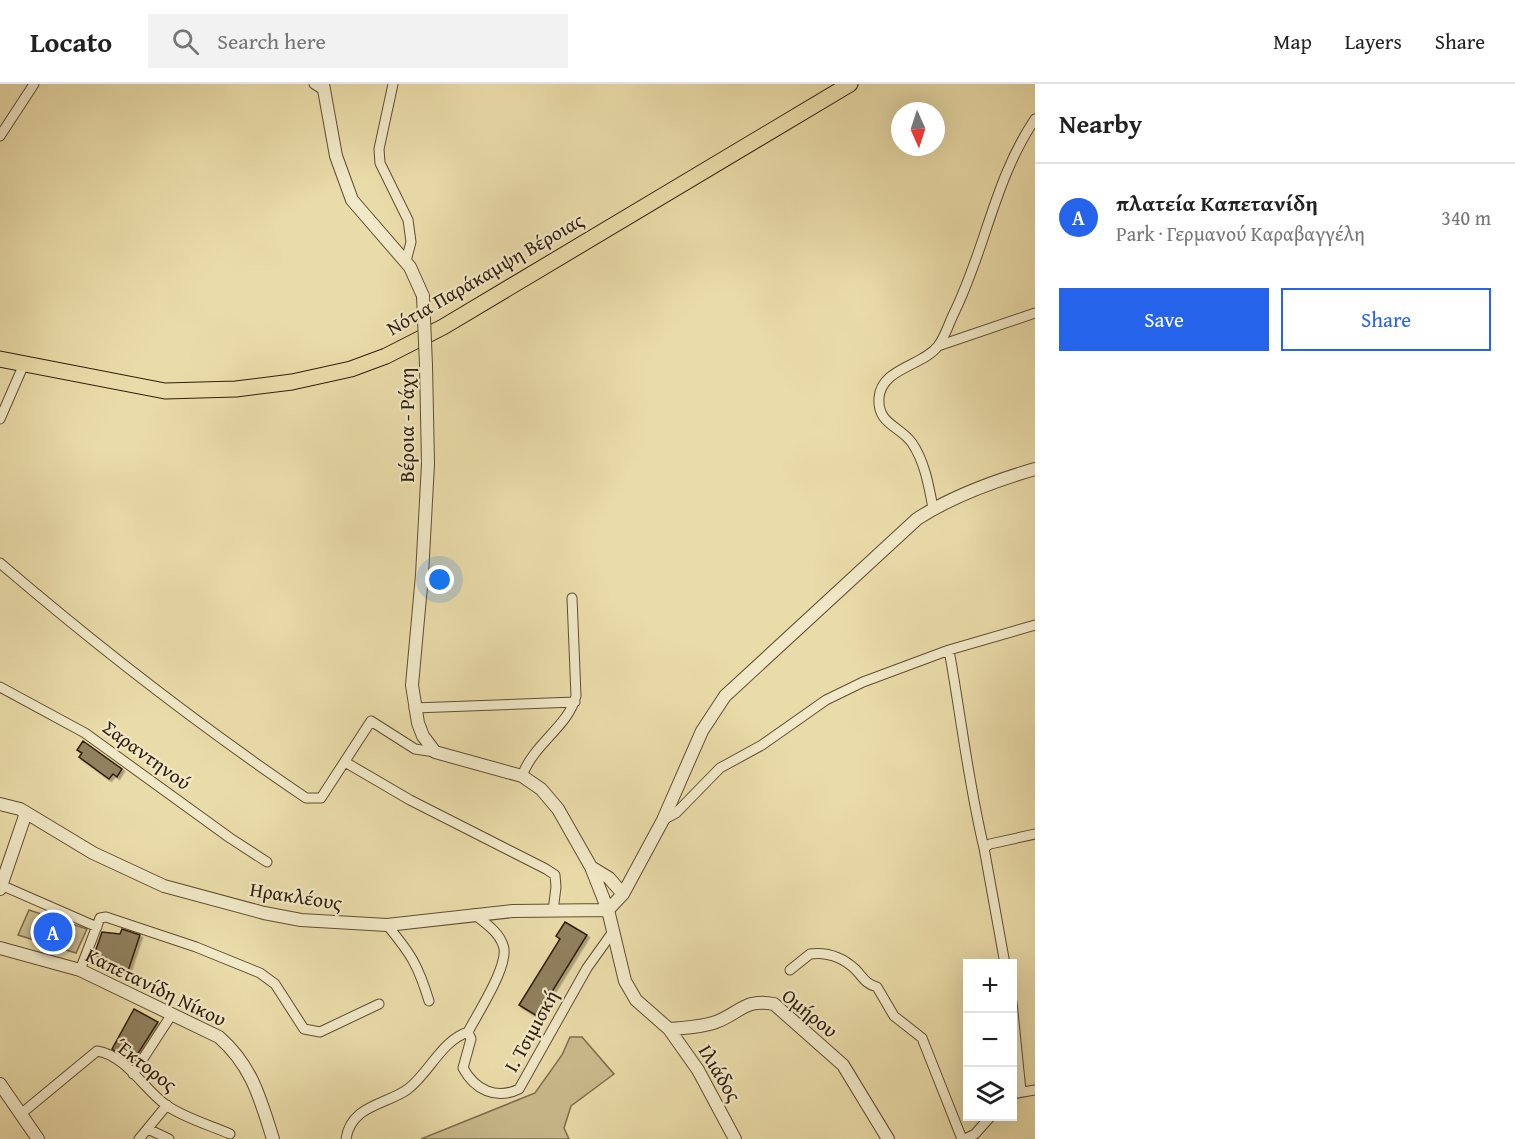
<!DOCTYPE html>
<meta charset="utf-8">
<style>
:root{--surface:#fff;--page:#f2f2f2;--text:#222;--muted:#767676;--line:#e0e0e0;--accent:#2563eb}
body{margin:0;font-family:"Gentium Book Plus",serif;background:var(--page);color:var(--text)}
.controls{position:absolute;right:18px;bottom:18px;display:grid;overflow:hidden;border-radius:0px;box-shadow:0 6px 24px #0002}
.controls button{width:54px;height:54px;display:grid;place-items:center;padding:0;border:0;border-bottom:2px solid var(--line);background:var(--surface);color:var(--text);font:30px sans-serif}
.compass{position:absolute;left:891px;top:18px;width:54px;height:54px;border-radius:50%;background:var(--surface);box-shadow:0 6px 24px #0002;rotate:177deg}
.you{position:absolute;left:440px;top:496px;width:21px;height:21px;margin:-15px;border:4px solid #fff;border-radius:50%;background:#1a73e8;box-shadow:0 0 0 9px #1a73e833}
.badge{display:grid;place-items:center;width:39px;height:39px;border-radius:50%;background:var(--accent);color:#fff;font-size:20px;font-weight:700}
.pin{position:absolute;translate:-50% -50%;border:3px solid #fff;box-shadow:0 2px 6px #0006}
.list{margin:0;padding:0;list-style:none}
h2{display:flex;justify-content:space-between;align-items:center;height:78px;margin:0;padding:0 24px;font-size:26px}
h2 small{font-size:20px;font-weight:400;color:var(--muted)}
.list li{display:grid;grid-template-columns:39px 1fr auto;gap:18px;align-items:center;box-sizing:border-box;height:108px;padding:0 24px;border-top:2px solid var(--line)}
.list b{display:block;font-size:22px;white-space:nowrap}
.list p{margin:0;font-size:20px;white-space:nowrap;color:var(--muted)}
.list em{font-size:20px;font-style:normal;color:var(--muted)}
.actions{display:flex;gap:12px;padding:18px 24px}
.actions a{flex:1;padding:14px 0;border:2px solid var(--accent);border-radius:0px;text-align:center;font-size:21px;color:var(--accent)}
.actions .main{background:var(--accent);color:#fff}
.icon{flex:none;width:33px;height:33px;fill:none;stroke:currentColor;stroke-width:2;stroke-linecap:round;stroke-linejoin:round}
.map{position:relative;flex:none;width:1035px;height:1055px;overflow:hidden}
header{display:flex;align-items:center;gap:36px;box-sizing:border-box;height:84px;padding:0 30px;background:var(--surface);border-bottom:2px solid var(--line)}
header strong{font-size:28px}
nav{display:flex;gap:33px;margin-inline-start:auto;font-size:21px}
.search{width:420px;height:54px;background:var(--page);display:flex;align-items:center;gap:15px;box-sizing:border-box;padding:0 21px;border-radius:0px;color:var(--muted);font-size:22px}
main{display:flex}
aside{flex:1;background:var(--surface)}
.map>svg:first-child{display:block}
.green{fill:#cbbc8e;stroke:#7e6d4d;stroke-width:1.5}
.building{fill:#91815e;stroke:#311e0c;stroke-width:1.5;filter:url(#shadow)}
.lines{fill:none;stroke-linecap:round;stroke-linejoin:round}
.minor-casing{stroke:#5f4e33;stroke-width:11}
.tertiary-casing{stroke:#5f4e33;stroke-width:14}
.primary-casing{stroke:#311e0c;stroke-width:17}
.minor{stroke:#f1e8c7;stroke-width:9}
.tertiary{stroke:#f1e8c7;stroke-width:12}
.primary{stroke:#eadca9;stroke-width:15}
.tertiary-bridge-casing{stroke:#5f4e33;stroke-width:14;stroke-linecap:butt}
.tertiary-bridge{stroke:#f1e8c7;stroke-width:12}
.labels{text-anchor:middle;stroke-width:4.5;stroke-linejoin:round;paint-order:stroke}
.street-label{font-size:20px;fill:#311e0c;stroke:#f1e8c7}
</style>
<header>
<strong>Locato</strong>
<div class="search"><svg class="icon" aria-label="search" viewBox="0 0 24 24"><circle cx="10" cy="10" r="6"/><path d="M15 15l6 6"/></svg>Search here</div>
<nav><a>Map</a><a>Layers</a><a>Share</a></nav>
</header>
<main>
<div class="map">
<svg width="1035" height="1055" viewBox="0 0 1035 1055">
<defs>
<filter id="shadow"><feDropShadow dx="2.5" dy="2.5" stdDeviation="0" flood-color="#0004"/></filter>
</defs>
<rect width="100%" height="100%" fill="#eadca9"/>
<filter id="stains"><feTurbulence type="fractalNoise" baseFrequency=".00333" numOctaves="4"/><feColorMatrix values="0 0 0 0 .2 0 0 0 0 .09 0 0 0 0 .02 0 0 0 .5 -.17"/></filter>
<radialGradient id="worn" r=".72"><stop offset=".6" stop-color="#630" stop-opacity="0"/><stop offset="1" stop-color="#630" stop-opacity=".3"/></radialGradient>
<path class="green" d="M29 826 87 845 76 869 18 851Z
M570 953H582L614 990 571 1022 564 1044 569 1055H421L535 1009 562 971Z"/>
<path class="building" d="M83 657 122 685 117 693 113 690 109 695 79 673 82 669 77 666Z
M565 838 587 851 537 932 519 921 560 855 556 852Z
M122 845 140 851 126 893 108 887 110 880 103 878 104 874 94 871 102 848 120 850Z
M134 925 158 938 132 979 112 965Z"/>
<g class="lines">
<g class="minor-casing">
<path id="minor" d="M314 0 322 5
M393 0 379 65 380 79 408 136 411 158 406 177
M0 52 34 0
M938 262 1035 229
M0 335 24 280
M933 424C929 403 925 378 912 359 900 342 877 340 879 314 881 284 923 282 938 262 945 253 949 239 954 229 986 164 994 96 1035 35
M0 479C98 563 200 642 306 714H321L371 637 415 665 435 668
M949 566C961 632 968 698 984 764
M0 603 85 649 230 754 267 778
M414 624 575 618
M345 678 410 716 546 785 555 791 556 803 553 827
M522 692C534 659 568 643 576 612L572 514
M663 736 676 729 720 684 762 661 826 616 863 598 949 566 1035 541
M1 801 97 843
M387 841C411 870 418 881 429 917
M1005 880 984 764 990 760 1035 750
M80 886 100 834 106 833 196 863 260 889 275 900 304 945 320 948 379 920
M790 886 810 870C826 868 842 873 855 885 863 893 865 900 877 903L894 932 922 954 962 1055
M1012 918 1021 1007
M468 948 471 955 463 984C475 1006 496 1016 519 1005L587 884 612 849
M133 990 172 930
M1012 1010 1035 1006
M22 1029 97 967C125 971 144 1005 166 1021 184 1034 210 1041 230 1050
M148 1045 169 1055
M139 1055 167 1021
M346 1055C351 1021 386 1021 408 1005 430 988 441 957 468 948 477 930 511 879 503 861 498 847 485 839 474 830
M965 1055 975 1050 991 1032"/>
</g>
<g class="tertiary-casing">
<path id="tertiary" d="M323 0 336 72 352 116 410 183 423 212
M426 281 428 380 422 491 412 601 418 639 423 652 435 668 522 692 541 705 558 725 591 783 608 826 625 897 636 916 669 945 698 986 735 1055
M0 720 20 725 93 769 164 802 264 829 301 836 387 841 513 827 608 826
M591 783 609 794 623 810
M0 805 26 729
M608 826 623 810 663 736 702 647 725 612 917 435C952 412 994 397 1035 385
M0 864 80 886 219 953C252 982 260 1014 273 1055
M669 945C685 944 701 943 716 938 740 929 745 914 774 920L843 981 888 1055
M0 1000 38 1055"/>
</g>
<g class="primary-casing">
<path id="primary" d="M0 275 165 307 236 305 292 298 351 285 386 272 443 243 850 0"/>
</g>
<use href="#minor" class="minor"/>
<use href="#tertiary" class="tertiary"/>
<use href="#primary" class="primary"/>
<g class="tertiary-bridge-casing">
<path id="tertiary-bridge" d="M423 212 426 281"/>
</g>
<use href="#tertiary-bridge" class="tertiary-bridge"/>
</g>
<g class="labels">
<g class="street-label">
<text transform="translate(485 190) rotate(-30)" y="7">Νότια Παράκαμψη Βέροιας</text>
<text transform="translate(407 341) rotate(-90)" y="7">Βέροια - Ράχη</text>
<text transform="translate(147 671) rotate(36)" y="7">Σαραντηνού</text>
<text transform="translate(296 812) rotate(9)" y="7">Ηρακλέους</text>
<text transform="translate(156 903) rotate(26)" y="7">Καπετανίδη Νίκου</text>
<text transform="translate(810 929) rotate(39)" y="7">Ομήρου</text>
<text transform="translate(531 947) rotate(-61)" y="7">Ι. Τσιμισκή</text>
<text transform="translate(146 981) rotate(38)" y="7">Έκτορος</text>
<text transform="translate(720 989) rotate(59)" y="7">Ιλιάδος</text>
</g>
</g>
<rect width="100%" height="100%" filter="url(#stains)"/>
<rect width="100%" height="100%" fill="url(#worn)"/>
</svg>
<div class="controls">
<button>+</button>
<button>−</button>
<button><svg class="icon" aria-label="layers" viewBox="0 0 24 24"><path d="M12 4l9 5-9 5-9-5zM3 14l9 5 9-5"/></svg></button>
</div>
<svg class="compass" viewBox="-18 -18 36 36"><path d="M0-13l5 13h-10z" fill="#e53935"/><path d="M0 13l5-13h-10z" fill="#767676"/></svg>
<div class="you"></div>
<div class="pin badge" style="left:53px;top:848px">A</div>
</div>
<aside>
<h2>Nearby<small></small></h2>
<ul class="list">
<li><span class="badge">A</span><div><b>πλατεία Καπετανίδη</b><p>Park · Γερμανού Καραβαγγέλη</p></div><em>340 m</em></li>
</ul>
<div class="actions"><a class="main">Save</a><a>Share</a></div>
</aside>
</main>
